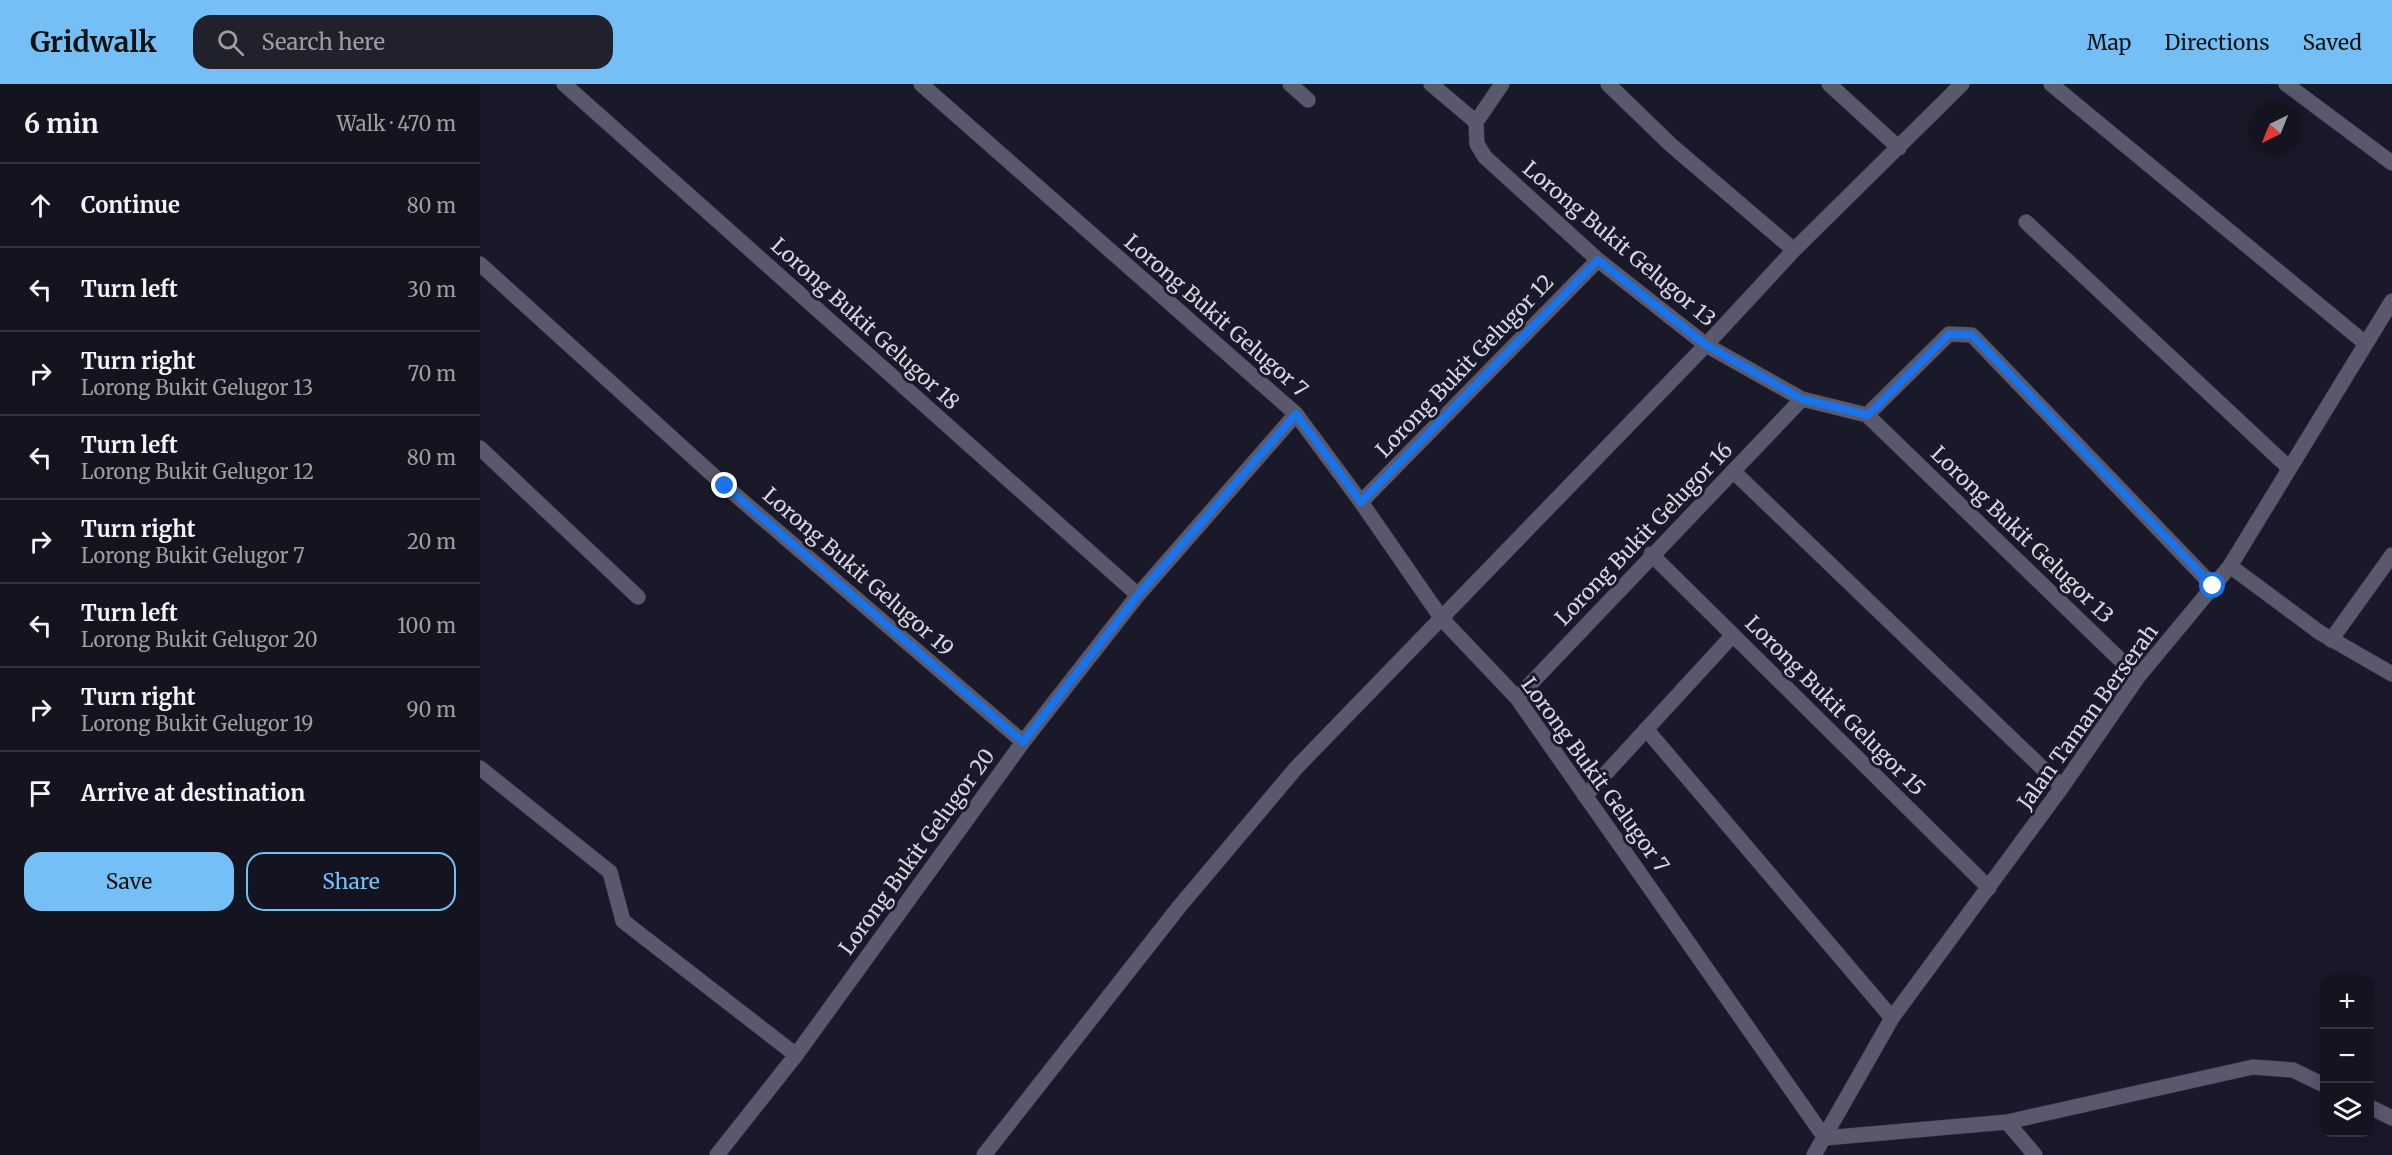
<!DOCTYPE html>
<meta charset="utf-8">
<style>
:root{--surface:#141320;--page:#21202d;--text:#f1f3f6;--muted:#9d9ea5;--line:#33323e;--accent:#74c0f6}
body{margin:0;font-family:Merriweather,serif;background:var(--page);color:var(--text)}
.controls{position:absolute;right:18px;bottom:18px;display:grid;overflow:hidden;border-radius:12px;box-shadow:0 3px 15px #0003}
.controls button{width:54px;height:54px;display:grid;place-items:center;padding:0;border:0;border-bottom:2px solid var(--line);background:var(--surface);color:var(--text);font:30px sans-serif}
.compass{position:absolute;left:1768px;top:18px;width:54px;height:54px;border-radius:50%;background:var(--surface);box-shadow:0 3px 15px #0003;rotate:223deg}
.stop{position:absolute;width:18px;height:18px;margin:-14px;border:4px solid #1a73e8;border-radius:50%;background:#fff}
.stop.end{background:#1a73e8;border-color:#fff;box-shadow:0 2px 6px #0008}
.list{margin:0;padding:0;list-style:none}
h2{display:flex;justify-content:space-between;align-items:center;height:78px;margin:0;padding:0 24px;font-size:26px}
h2 small{font-size:20px;font-weight:400;color:var(--muted)}
.list li{display:grid;grid-template-columns:39px 1fr auto;gap:18px;align-items:center;box-sizing:border-box;height:84px;padding:0 24px;border-top:2px solid var(--line)}
.list b{display:block;font-size:22px;white-space:nowrap}
.list p{margin:0;font-size:20px;white-space:nowrap;color:var(--muted)}
.list em{font-size:20px;font-style:normal;color:var(--muted)}
.actions{display:flex;gap:12px;padding:18px 24px}
.actions a{flex:1;padding:14px 0;border:2px solid var(--accent);border-radius:18px;text-align:center;font-size:21px;color:var(--accent)}
.actions .main{background:var(--accent);color:#111}
.icon{flex:none;width:33px;height:33px;fill:none;stroke:currentColor;stroke-width:2;stroke-linecap:round;stroke-linejoin:round}
.map{position:relative;flex:none;width:1912px;height:1071px;overflow:hidden}
header{display:flex;align-items:center;gap:36px;box-sizing:border-box;height:84px;padding:0 30px;background:var(--accent);color:#111}
header strong{font-size:28px}
nav{display:flex;gap:33px;margin-inline-start:auto;font-size:21px}
.search{width:420px;height:54px;background:var(--page);display:flex;align-items:center;gap:15px;box-sizing:border-box;padding:0 21px;border-radius:18px;color:var(--muted);font-size:22px}
main{display:flex}
aside{flex:1;background:var(--surface)}
.map>svg:first-child{display:block}
.lines{fill:none;stroke-linecap:round;stroke-linejoin:round}
.minor-casing{stroke:#343340;stroke-width:16}
.minor{stroke:#59586c;stroke-width:15}
.route{stroke:#1a73e8;stroke-width:8}
.labels{text-anchor:middle;stroke-width:6;stroke-linejoin:round;paint-order:stroke}
.street-label{font-size:21px;fill:#d5d6e1;stroke:#1a192a}
</style>
<header>
<strong>Gridwalk</strong>
<div class="search"><svg class="icon" aria-label="search" viewBox="0 0 24 24"><circle cx="10" cy="10" r="6"/><path d="M15 15l6 6"/></svg>Search here</div>
<nav><a>Map</a><a>Directions</a><a>Saved</a></nav>
</header>
<main>
<aside>
<h2>6 min<small>Walk · 470 m</small></h2>
<ul class="list">
<li><svg class="icon" aria-label="ahead" viewBox="0 0 24 24"><path d="M12 20V5M6 11l6-6 6 6"/></svg><div><b>Continue</b></div><em>80 m</em></li>
<li><svg class="icon" aria-label="left" viewBox="0 0 24 24"><path d="M17 20v-9H6M10 6l-5 5 5 5"/></svg><div><b>Turn left</b></div><em>30 m</em></li>
<li><svg class="icon" aria-label="right" viewBox="0 0 24 24"><path d="M7 20v-9h11M14 6l5 5-5 5"/></svg><div><b>Turn right</b><p>Lorong Bukit Gelugor 13</p></div><em>70 m</em></li>
<li><svg class="icon" aria-label="left" viewBox="0 0 24 24"><path d="M17 20v-9H6M10 6l-5 5 5 5"/></svg><div><b>Turn left</b><p>Lorong Bukit Gelugor 12</p></div><em>80 m</em></li>
<li><svg class="icon" aria-label="right" viewBox="0 0 24 24"><path d="M7 20v-9h11M14 6l5 5-5 5"/></svg><div><b>Turn right</b><p>Lorong Bukit Gelugor 7</p></div><em>20 m</em></li>
<li><svg class="icon" aria-label="left" viewBox="0 0 24 24"><path d="M17 20v-9H6M10 6l-5 5 5 5"/></svg><div><b>Turn left</b><p>Lorong Bukit Gelugor 20</p></div><em>100 m</em></li>
<li><svg class="icon" aria-label="right" viewBox="0 0 24 24"><path d="M7 20v-9h11M14 6l5 5-5 5"/></svg><div><b>Turn right</b><p>Lorong Bukit Gelugor 19</p></div><em>90 m</em></li>
<li><svg class="icon" aria-label="arrive" viewBox="0 0 24 24"><path d="M6 21V4h12l-3 4 3 4H6"/></svg><div><b>Arrive at destination</b></div></li>
</ul>
<div class="actions"><a class="main">Save</a><a>Share</a></div>
</aside>
<div class="map">
<svg width="1912" height="1071" viewBox="0 0 1912 1071">
<rect width="100%" height="100%" fill="#1a192a"/>
<g class="lines">
<g class="minor-casing">
<path id="minor" d="M84 0 658 511
M441 0 816 330 881 418 962 535 1037 614 1345 1054
M810 0 828 16
M951 0 996 38 997 60 1005 73 1118 176 1226 261 1322 315 1387 331 1658 593
M1128 0 1191 61 1314 166
M1349 0 1419 64
M1571 0 1885 259
M1806 0 1912 79
M996 38 1022 0
M1546 138 1809 384
M0 180 245 402 543 658
M1387 331 1469 250 1492 251 1733 502
M0 364 158 513
M1253 387 1582 703
M881 418 1118 176
M1171 470 1509 804
M1750 482 1839 548 1912 590
M1851 556 1912 471
M1037 614 1322 315
M1166 645 1412 934
M0 684 130 788 143 837 316 971
M1105 712 1253 551
M1890 1023 1912 1034
M1527 1038 1555 1071
M1345 1054 1527 1038 1773 983 1813 986 1844 1001
M237 1071 316 971 543 658 658 511 816 330
M504 1071 699 823 816 684 1226 261 1314 166 1482 0
M1334 1071 1412 934 1582 703 1658 593 1750 482 1912 217"/>
</g>
<use href="#minor" class="minor"/>
</g>
<g class="lines">
<path class="route" d="M245 402 543 658 658 511 816 330 881 418 1118 176 1226 261 1322 315 1388 331 1469 250 1492 251 1733 502"/>
</g>
<g class="labels">
<g class="street-label">
<text transform="translate(1139 160) rotate(40)" y="7">Lorong Bukit Gelugor 13</text>
<text transform="translate(736 232) rotate(41)" y="7">Lorong Bukit Gelugor 7</text>
<text transform="translate(385 240) rotate(42)" y="7">Lorong Bukit Gelugor 18</text>
<text transform="translate(985 282) rotate(-46)" y="7">Lorong Bukit Gelugor 12</text>
<text transform="translate(1164 450) rotate(-46)" y="7">Lorong Bukit Gelugor 16</text>
<text transform="translate(1542 451) rotate(44)" y="7">Lorong Bukit Gelugor 13</text>
<text transform="translate(378 488) rotate(41)" y="7">Lorong Bukit Gelugor 19</text>
<text transform="translate(1355 622) rotate(45)" y="7">Lorong Bukit Gelugor 15</text>
<text transform="translate(1608 633) rotate(-54)" y="7">Jalan Taman Berserah</text>
<text transform="translate(1115 691) rotate(54)" y="7">Lorong Bukit Gelugor 7</text>
<text transform="translate(437 768) rotate(-54)" y="7">Lorong Bukit Gelugor 20</text>
</g>
</g>
</svg>
<div class="controls">
<button>+</button>
<button>−</button>
<button><svg class="icon" aria-label="layers" viewBox="0 0 24 24"><path d="M12 4l9 5-9 5-9-5zM3 14l9 5 9-5"/></svg></button>
</div>
<svg class="compass" viewBox="-18 -18 36 36"><path d="M0-13l5 13h-10z" fill="#e53935"/><path d="M0 13l5-13h-10z" fill="#9d9ea5"/></svg>
<div class="stop" style="left:1733px;top:502px"></div>
<div class="stop end" style="left:245px;top:402px"></div>
</div>
</main>
